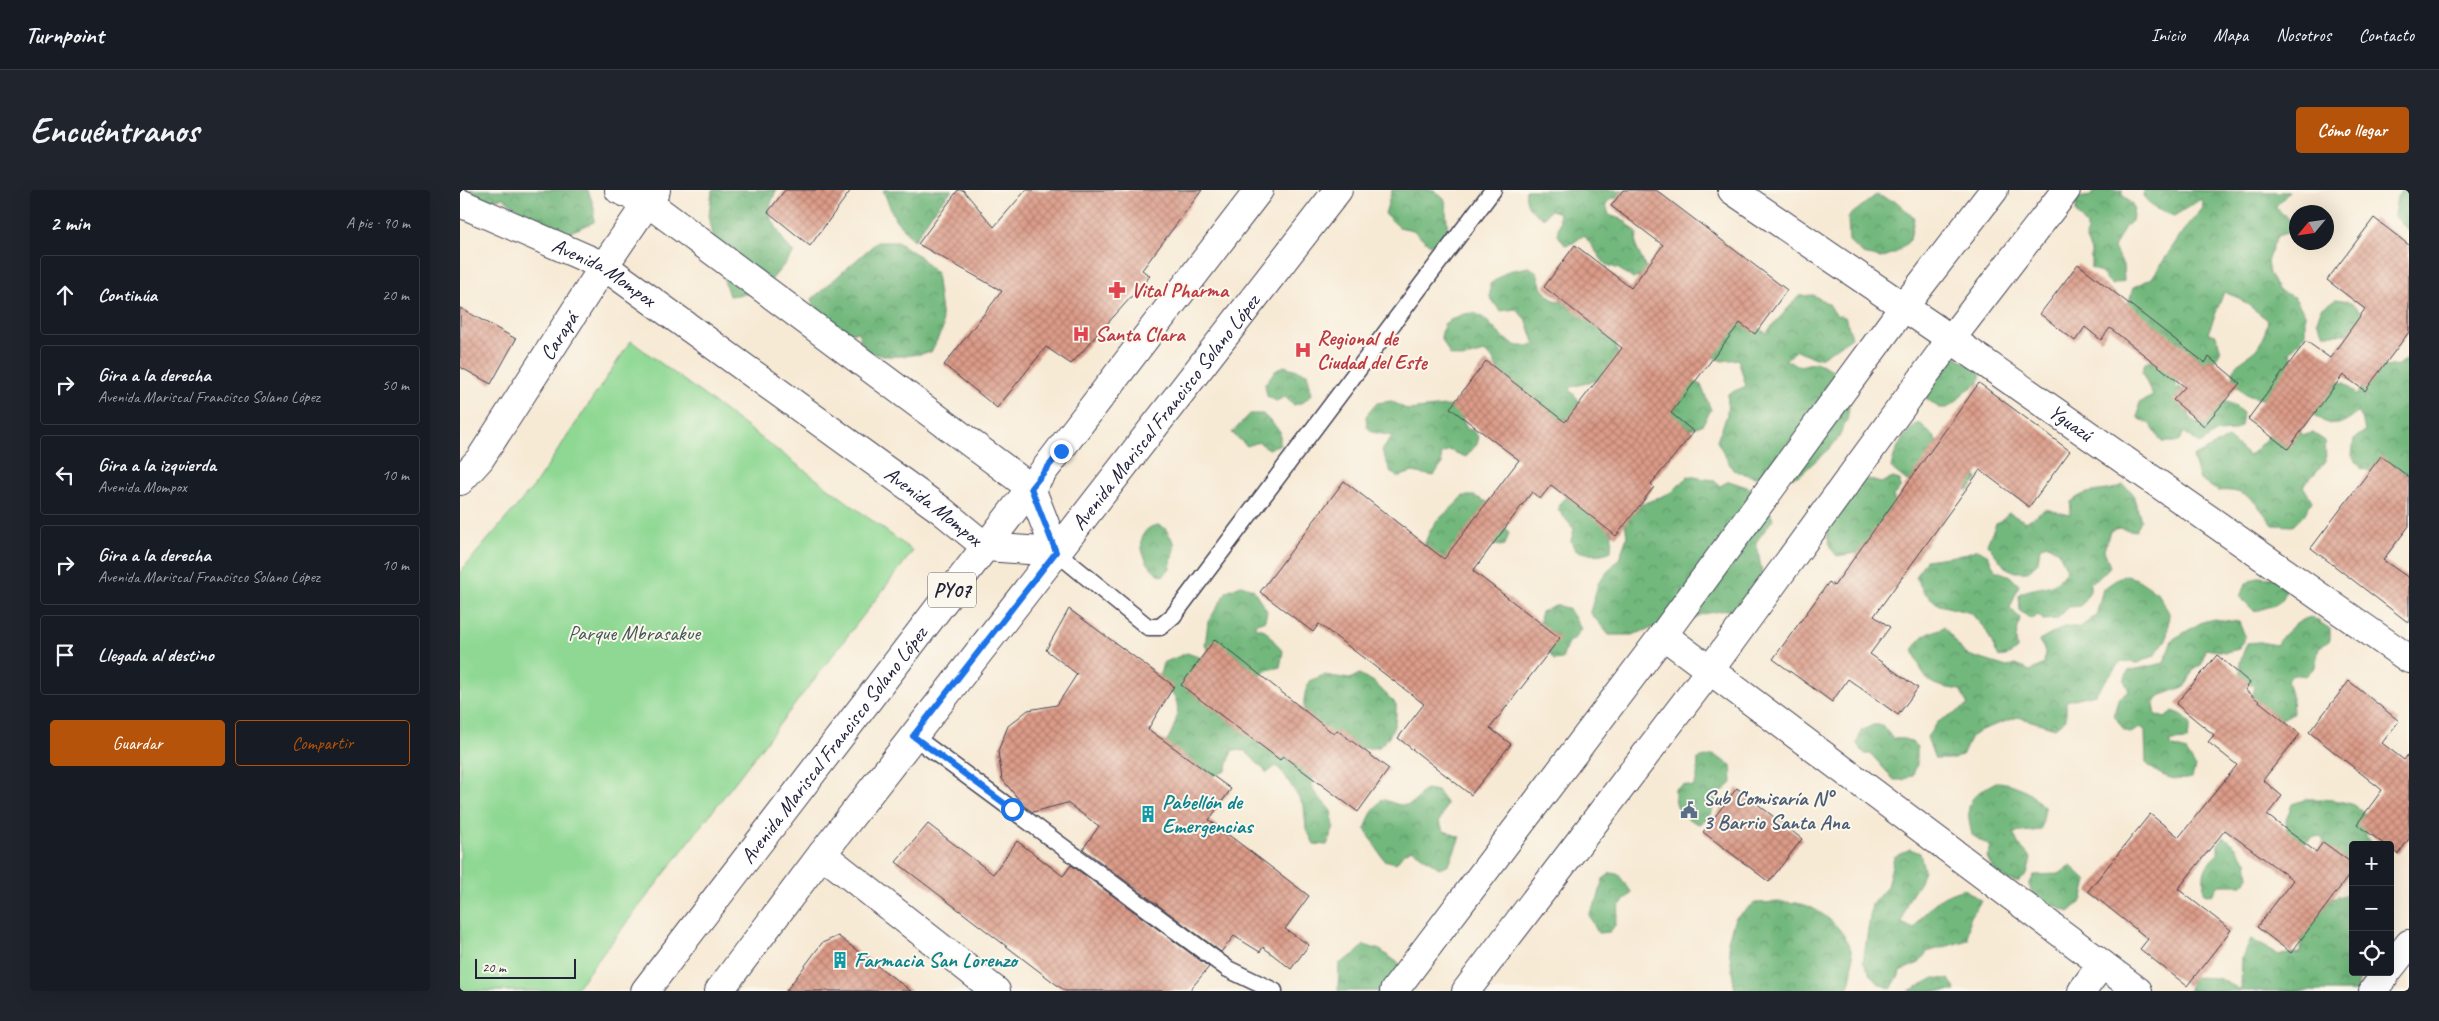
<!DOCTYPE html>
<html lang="es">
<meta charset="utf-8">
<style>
:root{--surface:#171b24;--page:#20242c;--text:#f1f3f6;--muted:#9ea1a6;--line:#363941;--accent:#b45309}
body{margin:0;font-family:Caveat,sans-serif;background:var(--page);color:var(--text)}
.controls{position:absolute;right:15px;bottom:15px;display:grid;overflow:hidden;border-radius:5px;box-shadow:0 5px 20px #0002}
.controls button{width:45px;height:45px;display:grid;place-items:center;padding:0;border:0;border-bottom:1px solid var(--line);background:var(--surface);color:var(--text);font:25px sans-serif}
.compass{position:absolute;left:1829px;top:15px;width:45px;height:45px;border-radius:50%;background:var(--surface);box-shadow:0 5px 20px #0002;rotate:241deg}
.scale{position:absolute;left:15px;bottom:12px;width:101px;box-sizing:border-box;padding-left:5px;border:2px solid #22223b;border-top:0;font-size:14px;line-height:18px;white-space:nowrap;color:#22223b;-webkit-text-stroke:4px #fbf7ec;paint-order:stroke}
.stop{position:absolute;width:15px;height:15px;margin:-11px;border:4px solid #1a73e8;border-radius:50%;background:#fff}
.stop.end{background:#1a73e8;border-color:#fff;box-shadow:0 1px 5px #0008}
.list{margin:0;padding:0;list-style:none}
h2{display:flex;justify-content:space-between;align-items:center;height:65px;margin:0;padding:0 20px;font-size:21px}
h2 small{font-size:16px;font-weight:400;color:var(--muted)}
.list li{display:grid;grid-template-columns:32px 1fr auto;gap:15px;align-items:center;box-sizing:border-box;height:80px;margin:0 10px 10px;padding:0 10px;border:1px solid var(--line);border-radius:5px}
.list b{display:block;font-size:19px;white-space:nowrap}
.list p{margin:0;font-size:16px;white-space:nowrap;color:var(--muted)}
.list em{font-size:16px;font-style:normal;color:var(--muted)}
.actions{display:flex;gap:10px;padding:15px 20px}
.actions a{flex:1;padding:11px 0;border:1px solid var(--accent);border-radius:5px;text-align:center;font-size:18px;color:var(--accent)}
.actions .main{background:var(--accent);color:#fff}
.icon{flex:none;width:28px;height:28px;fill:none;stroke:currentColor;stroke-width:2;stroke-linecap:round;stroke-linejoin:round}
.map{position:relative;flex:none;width:1949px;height:801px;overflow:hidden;border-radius:5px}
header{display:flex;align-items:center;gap:30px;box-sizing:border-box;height:70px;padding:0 25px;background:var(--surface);border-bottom:1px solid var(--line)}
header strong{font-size:24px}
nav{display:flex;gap:28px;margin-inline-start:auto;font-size:18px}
.intro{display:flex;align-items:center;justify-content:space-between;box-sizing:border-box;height:120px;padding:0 30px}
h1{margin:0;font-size:35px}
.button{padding:12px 22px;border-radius:5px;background:var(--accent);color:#fff;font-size:18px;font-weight:700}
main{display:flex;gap:30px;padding:0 30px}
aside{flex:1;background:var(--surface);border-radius:5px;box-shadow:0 5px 20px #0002}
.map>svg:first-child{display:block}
.forest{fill:url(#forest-crowns);stroke:#4a6d5c}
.park{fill:#8ed893;stroke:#587d67}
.building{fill:url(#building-cross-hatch)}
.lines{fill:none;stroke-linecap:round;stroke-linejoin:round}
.service-casing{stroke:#424052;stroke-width:19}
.minor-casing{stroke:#424052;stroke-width:30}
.primary-casing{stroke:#424052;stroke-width:30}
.service{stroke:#fff;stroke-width:16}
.minor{stroke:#fff;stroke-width:28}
.primary{stroke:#fff;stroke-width:28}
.route{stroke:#1a73e8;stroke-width:6}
.labels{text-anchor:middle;stroke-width:4;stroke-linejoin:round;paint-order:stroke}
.shield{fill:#fbf7ec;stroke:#636270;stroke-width:1}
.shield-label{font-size:20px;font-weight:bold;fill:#22223b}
.street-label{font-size:21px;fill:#22223b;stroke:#fbf7ec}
.health-label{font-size:21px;font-weight:bold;fill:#be3a42;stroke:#fbf7ec;text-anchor:start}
.park-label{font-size:21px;fill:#425955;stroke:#fbf7ec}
.service-label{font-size:21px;font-weight:bold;fill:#4e5e75;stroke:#fbf7ec;text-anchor:start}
.culture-label{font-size:21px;font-weight:bold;fill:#0d838f;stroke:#fbf7ec;text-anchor:start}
</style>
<header>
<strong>Turnpoint</strong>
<nav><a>Inicio</a><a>Mapa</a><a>Nosotros</a><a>Contacto</a></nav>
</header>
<div class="intro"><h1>Encuéntranos</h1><a class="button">Cómo llegar</a></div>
<main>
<aside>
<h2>2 min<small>A pie · 90 m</small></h2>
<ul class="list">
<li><svg class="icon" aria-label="ahead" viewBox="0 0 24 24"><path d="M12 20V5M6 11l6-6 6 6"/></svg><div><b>Continúa</b></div><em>20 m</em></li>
<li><svg class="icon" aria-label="right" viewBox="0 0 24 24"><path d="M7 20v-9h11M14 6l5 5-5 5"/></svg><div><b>Gira a la derecha</b><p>Avenida Mariscal Francisco Solano López</p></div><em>50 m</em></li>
<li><svg class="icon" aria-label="left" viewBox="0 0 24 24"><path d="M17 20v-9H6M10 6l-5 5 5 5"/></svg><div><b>Gira a la izquierda</b><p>Avenida Mompox</p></div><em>10 m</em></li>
<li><svg class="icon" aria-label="right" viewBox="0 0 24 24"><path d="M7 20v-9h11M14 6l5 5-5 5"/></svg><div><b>Gira a la derecha</b><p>Avenida Mariscal Francisco Solano López</p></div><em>10 m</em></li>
<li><svg class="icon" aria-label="arrive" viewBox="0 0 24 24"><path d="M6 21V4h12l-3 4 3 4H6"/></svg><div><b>Llegada al destino</b></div></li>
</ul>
<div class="actions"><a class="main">Guardar</a><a>Compartir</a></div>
</aside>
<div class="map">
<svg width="1949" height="801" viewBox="0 0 1949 801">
<defs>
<pattern id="forest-crowns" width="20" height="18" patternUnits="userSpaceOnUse" patternTransform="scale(1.25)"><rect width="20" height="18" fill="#72b87d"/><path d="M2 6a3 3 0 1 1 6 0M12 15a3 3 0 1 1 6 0" fill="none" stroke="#5d9568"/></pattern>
<pattern id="building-cross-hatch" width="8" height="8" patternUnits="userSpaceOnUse" patternTransform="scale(1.25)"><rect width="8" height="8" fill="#dc9b88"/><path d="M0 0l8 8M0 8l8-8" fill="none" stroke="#b27e70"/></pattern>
</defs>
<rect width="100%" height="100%" fill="#fbf7ec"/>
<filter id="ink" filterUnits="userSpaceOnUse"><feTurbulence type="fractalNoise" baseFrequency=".02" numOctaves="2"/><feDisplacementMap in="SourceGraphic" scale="10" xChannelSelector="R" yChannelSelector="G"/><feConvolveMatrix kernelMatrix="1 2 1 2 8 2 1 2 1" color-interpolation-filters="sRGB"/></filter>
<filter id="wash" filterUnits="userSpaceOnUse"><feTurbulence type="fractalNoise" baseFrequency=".0096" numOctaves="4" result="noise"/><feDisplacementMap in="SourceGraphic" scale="20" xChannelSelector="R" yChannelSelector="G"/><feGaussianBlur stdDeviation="1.12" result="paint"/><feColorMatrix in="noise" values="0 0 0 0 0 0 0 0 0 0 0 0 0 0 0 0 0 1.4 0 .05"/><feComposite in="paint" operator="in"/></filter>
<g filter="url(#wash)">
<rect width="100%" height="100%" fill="#f7ead5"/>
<path class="forest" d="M0 0H128L134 17V32L101 46 80 37 44 8 24 10Z
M252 0H316L308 22 324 52 334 63 301 102 269 106 258 71 249 26Z
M423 0H492L472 23 454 51 435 29Z
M932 0H974L985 10 988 42 970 55 953 40 939 37 925 24Z
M1066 0H1167L1163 7 1150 9 1146 14 1149 25 1164 30 1177 43 1176 57 1188 82 1173 89 1159 79 1145 74 1124 45 1113 53 1105 55 1097 44 1100 32 1098 22 1090 20 1083 28C1071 22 1064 14 1066 0Z
M1634 0H1663L1661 3 1674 17 1672 31 1664 38 1654 58 1663 75 1664 91 1652 95 1640 82 1631 78V61L1626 50 1627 36 1616 23V8L1631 6Z
M1684 0 1829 2 1815 17 1831 31 1830 42 1817 46 1807 71 1809 84 1819 101 1834 107 1845 124V146L1830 161 1834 177 1819 212C1796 208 1775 208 1773 180 1779 172 1785 168 1793 162 1802 155 1806 140 1808 130L1779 108 1764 102 1748 143 1756 145 1761 161 1748 180 1665 124 1673 98 1692 88 1723 41 1743 18 1741 9 1714 26 1694 18 1683 6Z
M1942 0H1949V41L1934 26 1937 7Z
M1416 5 1437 12 1454 28 1450 50 1437 62 1421 68 1403 64 1389 51 1388 27Z
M417 52H437L458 65 476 83 483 138 471 162C455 165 415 172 404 157 401 153 400 147 398 142L355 146 352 109Z
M1069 77 1077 82 1082 99 1094 110 1110 113 1154 146 1158 167 1142 189 1111 197 1110 200 1122 214 1112 231 1094 228 1044 194 1033 169 1024 162 1002 168 990 165 981 147 984 134C1027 106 1024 140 1055 155 1061 157 1069 156 1075 155L1067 131 1056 119 1040 121 1030 107V94L1048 81Z
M1353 105 1369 114 1376 125 1385 127 1392 147 1362 167 1355 168 1337 160 1325 170 1340 176 1356 172 1375 181 1391 204 1387 230 1376 252 1340 285 1318 291 1295 287 1273 280 1257 251 1267 225 1268 204 1286 196 1278 169 1262 171 1246 164 1214 109 1291 132 1306 143 1339 106Z
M1876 109C1893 111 1897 116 1907 131L1889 144H1864L1857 131 1861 119Z
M1492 164 1521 183 1519 193 1504 202 1496 212 1487 218H1479L1466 208 1465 192Z
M1949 168V284L1939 286 1902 279 1892 266 1894 249 1905 241 1902 228 1897 223C1877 239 1869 238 1850 221L1862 190 1885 193 1897 205 1905 191 1918 178 1938 175Z
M1697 169 1728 184 1715 195 1716 199 1720 197 1728 207 1725 216 1730 227 1736 234 1761 210 1772 214 1783 223 1781 236 1773 241 1757 242 1740 254 1724 242 1719 252H1702L1690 234 1678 228 1679 213 1693 206 1682 182 1685 173Z
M824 176 847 183 852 204 844 212 834 215 825 207 816 211 807 206 805 194 814 182Z
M1231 190 1241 195 1251 220 1242 235 1222 241 1211 234 1205 209Z
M931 211 948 220 985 216 997 217 1007 239 1012 240 1019 247 1017 254 1006 267 989 260 981 265 982 275 973 286 953 282 937 287 931 282 922 261 932 246 913 242 907 237 906 226 917 213Z
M790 224H803L820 241V254L808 259 799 252 787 256 772 243Z
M1459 232 1474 247 1480 259 1514 280 1517 290 1509 300 1452 295 1431 278C1434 259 1444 244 1459 232Z
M1828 233 1844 245 1853 243 1865 251 1866 271 1843 296 1852 311 1844 325 1833 336 1813 335C1796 313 1788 298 1758 301L1740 290 1733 267 1768 248 1789 266 1815 240Z
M1228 286 1253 290 1260 296 1269 291 1299 301 1313 329 1296 352 1304 393 1278 418 1243 424 1226 432 1198 436 1172 445H1149L1130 422 1139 391 1159 369 1167 347 1164 322 1212 302Z
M1400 287 1421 293 1433 288 1440 290V299L1433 306 1436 316 1409 361 1377 366 1370 357 1365 334Z
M1663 295 1672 302 1681 330 1676 341 1658 338 1650 341 1644 360 1650 377 1641 386 1630 393V401L1621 416 1609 417 1597 429 1583 430 1578 425 1571 429 1560 421 1559 404C1579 394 1595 402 1607 379L1598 361 1586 354 1580 358 1578 372 1567 382H1555L1545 377 1527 354 1536 334 1549 323 1566 332 1585 319 1610 325 1611 312C1630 296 1643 305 1663 295Z
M1112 303 1152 343 1151 361C1139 367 1127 364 1115 360L1111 351 1114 339 1099 321V314Z
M1003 306H1014L1038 317V327L1049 343 1045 355C1037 358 1031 352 1022 352 1007 354 992 364 980 372L964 357C972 327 986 327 1003 306Z
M698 335 705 338 715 354 710 378 703 386C683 379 669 339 698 335Z
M1518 359 1528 365 1535 380 1550 386 1559 395 1550 418 1560 428 1556 448 1557 459 1551 464 1539 468 1526 440 1511 423 1479 415 1465 403 1455 387 1466 370 1502 365Z
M1663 385 1677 389 1698 403 1709 423 1707 448 1694 466 1677 473 1661 471 1635 504 1606 511V529L1595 538 1558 527 1521 540 1511 547 1503 564 1494 569H1475L1467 547 1478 532 1508 515 1500 500C1464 494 1467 493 1453 460L1463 446 1484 437 1505 464 1547 477 1556 475 1570 481 1584 474 1585 461 1579 451 1604 437H1620L1636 426 1643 399Z
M1798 387 1813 388 1826 397C1824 418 1811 414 1795 422L1780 407 1785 394Z
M781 395 793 399 807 421 805 430 797 433 794 437 805 440 823 462 820 477 807 480 799 487 754 465 745 456 748 432 767 401Z
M1098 415 1110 420 1121 439 1114 449 1108 452 1102 469 1094 470C1083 454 1078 442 1081 422Z
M1852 427 1870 439V450L1859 458 1855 477 1846 486 1833 484 1827 490 1832 509 1833 523 1818 531 1792 509 1795 496 1780 491V472L1787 453 1800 452 1816 455C1824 443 1838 429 1852 427Z
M1754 429 1779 432 1785 446 1779 459 1766 462 1745 459 1742 474 1733 480 1726 496 1699 506 1694 515 1696 525 1705 528 1713 521 1723 525 1731 535 1727 550 1711 551V556L1726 561 1735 576 1732 588C1714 592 1699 586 1686 573L1685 540 1680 537 1671 543 1664 540 1654 525 1658 509 1669 501 1664 490 1668 481 1704 473 1712 450 1742 432Z
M727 463 747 470 852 587 853 600 871 621 874 636 867 655 854 654 846 638 844 616 824 584 816 576 807 583 785 561 772 560 766 581 744 589 698 566C708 549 727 522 712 503 709 497 703 493 699 488L703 473Z
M899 484 914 492 936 514C937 534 933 545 918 558H885L853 546C844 522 840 515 849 491L864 485 890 489Z
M1413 535H1422L1433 549C1444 548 1450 549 1457 557V574L1453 585 1443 590H1434L1411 564H1405L1397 554 1401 541Z
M1254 565 1271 575 1272 593 1258 605 1257 612 1248 628 1239 634C1221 627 1214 619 1215 599L1224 595 1233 597 1237 589 1238 569Z
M1536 592C1560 594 1568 601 1585 618L1581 640 1553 643 1559 655 1571 668 1567 685 1557 692C1541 689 1534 682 1527 667L1531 657 1512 645C1505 614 1507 607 1536 592Z
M967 599 977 601 987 614 979 632 984 641 1000 647 989 674 979 678 952 659 943 664 936 673 924 670 905 639 911 624 922 609C932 612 946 620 955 611 960 607 960 602 967 599Z
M1847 609C1864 609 1897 609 1906 626 1908 631 1906 640 1906 646L1914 655H1893V673H1885L1868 658 1860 646 1851 648 1842 656 1827 647 1826 630 1832 614Z
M1764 647C1777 655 1777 661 1787 671L1789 687 1782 695H1759L1752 705 1744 703C1743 683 1743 677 1758 664V654Z
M1450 659 1460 663 1464 680 1460 692 1447 712 1442 733 1454 739C1467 717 1480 705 1505 699L1521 711 1509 730 1508 750 1467 762 1459 773 1442 780 1431 799 1416 792 1403 772 1412 714 1427 697 1434 667Z
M1611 676 1627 691 1622 711 1609 722 1597 717 1576 714 1569 695 1574 685 1599 684Z
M1151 683 1158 684 1172 703 1159 716 1155 735 1150 742 1138 743 1129 725 1138 708 1143 689Z
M1888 704 1893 711V782H1902L1896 801H1729L1731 787 1758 788 1781 800 1782 768 1791 749 1819 765 1840 763 1842 733 1858 713Z
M1295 713C1311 713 1330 710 1345 715 1365 722 1388 743 1392 764 1394 775 1391 791 1386 801H1275L1268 751 1275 728Z
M904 755 920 760 944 777 946 801H878L879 774 895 764Z
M1474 788 1489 789 1496 801H1449Z"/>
<path class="park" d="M171 151 453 361 114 801H0V382L74 296Z"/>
<g id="blocks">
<path class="building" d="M325 0H391L350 56 308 22Z
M498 0H503L534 37 566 0H742L682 80 690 86 611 174 586 157 537 218 484 175 542 101 458 54Z
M1163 0H1196L1327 100 1295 144 1280 133 1211 223 1234 242 1191 294 1194 297 1156 346 1091 295 1080 309 1072 302 1013 381 1100 448 1030 538 1051 554 1011 605 938 548 964 514 859 434 853 442 800 402 884 291 984 369 1059 270 990 218 1026 171 1105 232 1162 158 1084 97 1115 55 1171 98 1203 55 1151 16Z
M1914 28 1949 55V142L1905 201 1883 185 1828 259 1788 229 1846 151 1870 168 1905 119 1867 90Z
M1618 74 1745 173 1749 167 1780 193 1744 236 1713 210 1725 197 1650 138 1641 150 1625 137 1615 151 1580 124Z
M0 118 56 149 31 194 0 177Z
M1519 193 1610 261 1569 317 1520 280 1414 426 1430 437 1410 464 1458 498 1438 525 1388 489 1372 512 1313 469 1369 392 1374 396Z
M1921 266 1949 287V336L1923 370 1949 388V433L1851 358Z
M609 419 714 496 688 539 771 599 749 630 849 706 825 739 849 755 831 779 803 757 800 762 774 746 761 762 623 659 639 636 607 613 573 622 564 616 542 589 538 561 548 536 568 520 597 515 617 484 586 460Z
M755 449 874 544 877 540 929 579 898 622 823 566 820 570 721 495Z
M1757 465 1790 493 1785 500 1840 544 1803 590 1822 606 1807 625 1856 662 1863 652 1893 674V680L1831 763 1797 737 1833 690 1765 640 1718 699 1771 740 1727 796 1680 759 1688 749 1628 701 1690 624 1719 647 1777 575 1748 552 1754 545 1716 514Z
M1889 491 1939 531 1922 553 1944 570 1949 563V649L1938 664 1930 659V655H1925L1897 634 1922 600 1849 542Z
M1277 598 1342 649 1309 692 1243 642Z
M468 634 533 684 557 651 603 686 611 675 749 777 729 801H605L436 672Z
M378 746 451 801H326L362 753Z"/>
</g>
</g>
<g filter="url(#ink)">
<use href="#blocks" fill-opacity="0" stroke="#424052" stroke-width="1"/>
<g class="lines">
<g class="service-casing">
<path id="service" d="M596 362 688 437H700L713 426 1033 0
M453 546 768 779 814 801"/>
</g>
<g class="minor-casing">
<g id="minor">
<path id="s1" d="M1272 0 1491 149 1949 469"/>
<path id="s2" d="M0 13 144 76 481 320 526 357 596 362 571 298 187 12 159 0"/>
<path id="s3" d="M0 291 20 269 144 76 196 0"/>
<path d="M1203 445 1678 801"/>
<path d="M362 664 536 801"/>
<path d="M1930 778 1949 754"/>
<path d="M934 801 1203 445 1443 118 1534 0"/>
<path d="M1006 801 1250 480 1491 149 1606 0"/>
<path d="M1622 801 1642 774"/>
<path d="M1913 801 1927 782"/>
</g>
</g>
<g class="primary-casing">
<g id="primary">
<path id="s4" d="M185 801 799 0"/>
<path id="s5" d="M259 801 362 664 878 0"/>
</g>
</g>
<use href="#service" class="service"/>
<use href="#minor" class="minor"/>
<use href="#primary" class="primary"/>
</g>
</g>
<g class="lines" filter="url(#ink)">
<path class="route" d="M552 619 453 546 596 362 571 298 601 261"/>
</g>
<defs>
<g id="pharmacy-bare" transform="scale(1.35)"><path d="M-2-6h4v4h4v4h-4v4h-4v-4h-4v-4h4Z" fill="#e0444e" stroke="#fbf7ec" stroke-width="2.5" paint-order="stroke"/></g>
<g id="hospital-bare" transform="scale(1.35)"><path d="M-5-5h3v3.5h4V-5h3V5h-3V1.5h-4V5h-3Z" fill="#e0444e" stroke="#fbf7ec" stroke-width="2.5" paint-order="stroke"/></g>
<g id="civic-bare" transform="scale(1.35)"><path d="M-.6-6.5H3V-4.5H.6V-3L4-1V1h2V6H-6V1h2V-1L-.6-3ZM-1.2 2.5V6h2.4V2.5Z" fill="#5c6f8a" stroke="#fbf7ec" stroke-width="2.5" paint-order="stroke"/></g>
<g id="building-bare" transform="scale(1.35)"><path d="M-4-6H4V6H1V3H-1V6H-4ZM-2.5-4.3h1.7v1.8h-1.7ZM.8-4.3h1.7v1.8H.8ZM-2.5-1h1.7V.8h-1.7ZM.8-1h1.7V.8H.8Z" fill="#0f9aa8" stroke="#fbf7ec" stroke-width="2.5" paint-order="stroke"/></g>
</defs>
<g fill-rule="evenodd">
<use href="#pharmacy-bare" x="657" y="100"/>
<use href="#hospital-bare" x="621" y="144"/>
<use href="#hospital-bare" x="843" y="160"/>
<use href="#civic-bare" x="1229" y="620"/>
<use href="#building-bare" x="688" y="624"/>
<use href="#building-bare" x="380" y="770"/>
</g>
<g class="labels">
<rect class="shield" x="468" y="382.5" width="48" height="35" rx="4"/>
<g class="shield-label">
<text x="492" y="407">PY07</text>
</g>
<g class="street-label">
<text dy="7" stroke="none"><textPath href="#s2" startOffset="160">Avenida Mompox</textPath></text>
<text dy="7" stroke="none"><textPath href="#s3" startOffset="176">Carapá</textPath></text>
<text dy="7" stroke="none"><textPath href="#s5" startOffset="731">Avenida Mariscal Francisco Solano López</textPath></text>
<text dy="7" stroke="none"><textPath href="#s1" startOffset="411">Yguazú</textPath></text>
<text dy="7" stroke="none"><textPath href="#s2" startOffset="565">Avenida Mompox</textPath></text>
<text dy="7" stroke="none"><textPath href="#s4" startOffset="310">Avenida Mariscal Francisco Solano López</textPath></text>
</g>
<g class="health-label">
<text x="671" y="107">Vital Pharma</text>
<text x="635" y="151">Santa Clara</text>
<text x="857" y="155">Regional de<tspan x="857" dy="24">Ciudad del Este</tspan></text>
</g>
<g class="park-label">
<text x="174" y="450">Parque Mbrasakue</text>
</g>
<g class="service-label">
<text x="1243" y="615">Sub Comisaría N°<tspan x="1243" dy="24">3 Barrio Santa Ana</tspan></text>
</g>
<g class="culture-label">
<text x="702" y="619">Pabellón de<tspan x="702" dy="24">Emergencias</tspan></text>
<text x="394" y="777">Farmacia San Lorenzo</text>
</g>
</g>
</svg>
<div class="controls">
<button>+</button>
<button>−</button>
<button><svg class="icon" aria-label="locate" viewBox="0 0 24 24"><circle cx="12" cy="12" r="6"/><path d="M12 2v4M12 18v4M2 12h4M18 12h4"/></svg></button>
</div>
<svg class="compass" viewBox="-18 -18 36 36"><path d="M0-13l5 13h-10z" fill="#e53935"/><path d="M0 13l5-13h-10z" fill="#9ea1a6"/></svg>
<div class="scale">20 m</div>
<div class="stop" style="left:552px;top:619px"></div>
<div class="stop end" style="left:601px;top:261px"></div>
</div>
</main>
